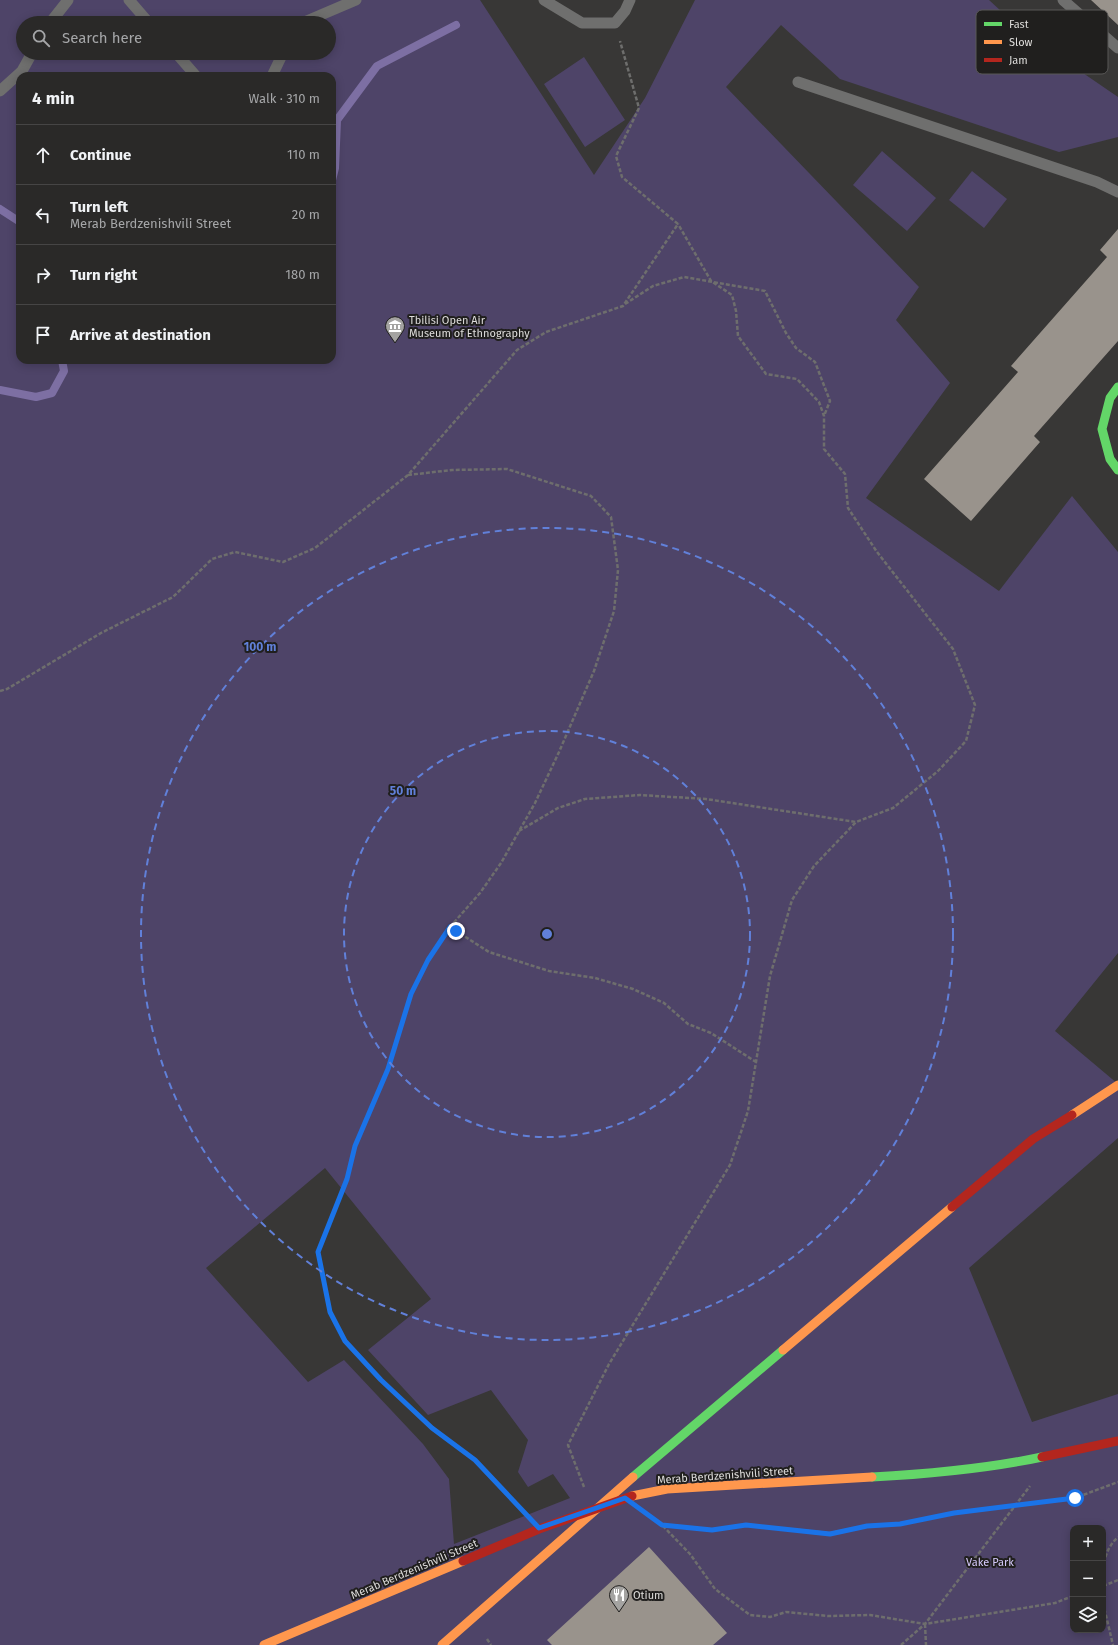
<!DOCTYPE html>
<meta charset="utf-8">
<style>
:root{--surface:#2a2928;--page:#363534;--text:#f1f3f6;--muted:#a5a6a8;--line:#464545}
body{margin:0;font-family:"Fira Sans",sans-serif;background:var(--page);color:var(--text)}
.controls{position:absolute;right:12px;bottom:12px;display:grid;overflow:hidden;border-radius:8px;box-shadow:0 2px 10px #0003}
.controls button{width:36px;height:36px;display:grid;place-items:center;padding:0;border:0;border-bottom:1px solid var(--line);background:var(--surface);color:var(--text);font:20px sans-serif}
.stop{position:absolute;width:12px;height:12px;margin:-9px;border:3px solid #1a73e8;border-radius:50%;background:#fff}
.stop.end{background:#1a73e8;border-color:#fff;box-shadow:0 1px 4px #0008}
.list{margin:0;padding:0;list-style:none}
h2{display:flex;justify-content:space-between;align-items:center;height:52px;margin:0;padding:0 16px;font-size:17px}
h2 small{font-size:13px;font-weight:400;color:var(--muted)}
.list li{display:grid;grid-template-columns:26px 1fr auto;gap:12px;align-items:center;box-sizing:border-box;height:60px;padding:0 16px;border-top:1px solid var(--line)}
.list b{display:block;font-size:15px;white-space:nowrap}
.list p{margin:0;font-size:13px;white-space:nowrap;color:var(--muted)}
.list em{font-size:13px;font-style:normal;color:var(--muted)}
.icon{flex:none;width:22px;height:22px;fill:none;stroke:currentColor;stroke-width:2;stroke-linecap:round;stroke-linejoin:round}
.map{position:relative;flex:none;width:1118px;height:1645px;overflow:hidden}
.search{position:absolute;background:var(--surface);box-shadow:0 2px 10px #0003;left:16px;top:16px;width:320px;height:44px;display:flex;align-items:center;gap:10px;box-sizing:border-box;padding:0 14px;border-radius:22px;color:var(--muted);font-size:15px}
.panel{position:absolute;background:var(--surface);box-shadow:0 2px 10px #0003;left:16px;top:72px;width:320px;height:292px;border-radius:12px}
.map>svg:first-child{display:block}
.green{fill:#4e4468;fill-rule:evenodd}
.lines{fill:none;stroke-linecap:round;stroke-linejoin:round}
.stream{stroke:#7d6fa3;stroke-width:8}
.building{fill:#99938c}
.path{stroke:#6e6e6d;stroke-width:2.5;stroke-dasharray:4 2;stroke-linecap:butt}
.lane{stroke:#6f6f6e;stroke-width:11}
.fast{stroke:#63d668;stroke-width:9}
.slow{stroke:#ff974d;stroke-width:9}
.jam{stroke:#b3261e;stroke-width:9}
.route{stroke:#1a73e8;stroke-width:5}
.ring{fill:none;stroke:#6180d9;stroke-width:2;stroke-dasharray:7 5}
.labels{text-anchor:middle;stroke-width:4;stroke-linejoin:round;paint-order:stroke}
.poi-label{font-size:11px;fill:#dedddb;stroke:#201f1e;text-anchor:start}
.street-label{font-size:11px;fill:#dedddb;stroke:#201f1e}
.park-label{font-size:11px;fill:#d7cbfd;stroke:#201f1e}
.key{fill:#201f1e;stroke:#595857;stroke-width:1}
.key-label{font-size:11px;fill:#dedddb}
.centre{fill:#6180d9;stroke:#201f1e;stroke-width:2}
.ring-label{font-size:12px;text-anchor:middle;font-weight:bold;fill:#6180d9;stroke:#201f1e;stroke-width:4;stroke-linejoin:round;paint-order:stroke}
</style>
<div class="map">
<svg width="1118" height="1645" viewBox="0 0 1118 1645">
<rect width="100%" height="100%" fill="#383736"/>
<path class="green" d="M0 0H480L594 175 645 98 695 0H989L1026 34 1118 97V137L1059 152 840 79 781 25 726 87 919 287 896 320 950 383 866 498 999 591 1072 496 1118 552V953L1055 1031 1118 1084V1138L969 1268 1032 1422 1118 1394V1645H0ZM23 23H329V53H23ZM20 76H332V360H20ZM325 1168 431 1299 368 1350 428 1415 491 1390 528 1440 518 1472 528 1487 553 1474 570 1498 454 1544 449 1479 423 1444 344 1360 308 1382 206 1268ZM1073 1528H1103V1630H1073Z
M584 57 625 120 585 147 544 84Z
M882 151 936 198 907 231 853 185Z
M972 171 1007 199 984 228 949 200Z"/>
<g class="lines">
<path class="stream" d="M332 180 335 168 337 120 377 66 456 25
M0 209 20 222
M0 390 36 397 52 393 64 371 62 360"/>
</g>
<path class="building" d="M1091 0H1118V25Z
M1118 229V341L1034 436 1040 442 971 521 924 479 1018 372 1011 366 1107 257 1100 250Z
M649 1547 727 1633 713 1645H552L547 1640Z"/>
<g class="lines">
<path class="path" d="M625 304 653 286 684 277 765 291 786 333 796 348 815 362 830 401 824 416
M408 475 452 470 507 469 591 496 611 517 618 570 614 611 594 671 559 752 535 803 501 863 480 893 450 927 428 960 411 994 388 1069 355 1146 347 1179 318 1251 330 1312 345 1341 381 1380 431 1428 475 1460 521 1509
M0 691 7 689 101 633 173 597 212 559 235 552 283 562 315 548 408 475 517 350 546 332 623 306 678 224 622 177 616 156 639 108 620 41
M519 831 558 808 585 799 640 795 706 799 856 822
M450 927 489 952 549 971 595 978 633 989 664 1003 688 1024 711 1033 756 1062
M584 1487 568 1445 609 1364 730 1165 748 1111 770 976 792 900 814 866 856 822 893 808 938 771 966 741 975 705 953 649 877 552 848 508 845 474 824 449V416L819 402 797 379 766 374 738 336 736 311 732 295 711 281 678 224
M653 1519 662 1525 690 1554 715 1589 750 1615 770 1617 786 1612 828 1616 870 1615 925 1624 1055 1603 1073 1596
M662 1525 712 1530 746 1525 830 1533 867 1526 900 1524 954 1513 1075 1498 1118 1482
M1103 1569C1105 1556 1108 1546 1118 1537
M1103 1586 1118 1580
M1103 1603 1113 1645
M925 1624 926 1645
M487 1639 491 1645
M901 1645 925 1624 1030 1486"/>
<path class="lane" d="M129 0 149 23
M544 0 582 23H615L625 11 630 0
M1063 0 1118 48
M50 23 68 0
M302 23 356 0
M176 53 196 76
M272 76 283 53
M798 82 1097 182 1118 192
M0 91 22 71 32 53"/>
<path class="fast" d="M1118 387 1110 398 1102 429 1110 459 1118 470
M633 1477 783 1350
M872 1477C929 1474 986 1469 1042 1457"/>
<path class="slow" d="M1072 1115 1118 1085
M783 1350 952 1207
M632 1496 667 1489 872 1477
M264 1645 463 1561
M442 1645 633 1477"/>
<path class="jam" d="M952 1207 1033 1139 1072 1115
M1042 1457 1118 1441
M463 1561 539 1529 632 1496"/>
</g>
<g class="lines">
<path class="route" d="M456 931 450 927 428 960 411 994 388 1069 355 1146 347 1179 318 1252 330 1312 345 1341 381 1380 432 1428 475 1460 539 1528 625 1498 662 1525 712 1530 746 1525 830 1534 867 1526 900 1524 954 1513 1075 1498"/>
</g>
<g class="ring">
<circle cx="547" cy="934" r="203"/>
<circle cx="547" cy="934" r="406"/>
</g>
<defs>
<g id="museum-pin" transform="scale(1)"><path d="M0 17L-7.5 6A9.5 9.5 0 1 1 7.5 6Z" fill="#a4a3a1" stroke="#201f1e"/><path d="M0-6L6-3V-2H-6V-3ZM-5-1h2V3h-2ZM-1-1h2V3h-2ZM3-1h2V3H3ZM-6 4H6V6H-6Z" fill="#fff"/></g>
<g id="restaurant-pin" transform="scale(1)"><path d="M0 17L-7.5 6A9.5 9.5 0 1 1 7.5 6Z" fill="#a4a3a1" stroke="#201f1e"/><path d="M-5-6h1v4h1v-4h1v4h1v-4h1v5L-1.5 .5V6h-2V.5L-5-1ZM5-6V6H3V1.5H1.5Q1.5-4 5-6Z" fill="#fff"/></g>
</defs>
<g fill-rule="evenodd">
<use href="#museum-pin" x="395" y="326"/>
<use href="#restaurant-pin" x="619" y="1595"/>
</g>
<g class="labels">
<g class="poi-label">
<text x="409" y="324">Tbilisi Open Air<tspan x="409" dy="13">Museum of Ethnography</tspan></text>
<text x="633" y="1599">Otium</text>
</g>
<g class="street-label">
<text transform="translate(725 1475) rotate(-4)" y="4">Merab Berdzenishvili Street</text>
<text transform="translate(414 1569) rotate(-23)" y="4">Merab Berdzenishvili Street</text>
</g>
<g class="park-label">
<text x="990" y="1566">Vake Park</text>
</g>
</g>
<rect x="976" y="10" width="132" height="64" rx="6" class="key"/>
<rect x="984" y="22" width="18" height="4" fill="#63d668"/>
<rect x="984" y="40" width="18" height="4" fill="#ff974d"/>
<rect x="984" y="58" width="18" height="4" fill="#b3261e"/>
<g class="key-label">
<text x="1009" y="28">Fast</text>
<text x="1009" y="46">Slow</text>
<text x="1009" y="64">Jam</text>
</g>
<circle cx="547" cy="934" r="6" class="centre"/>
<g class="ring-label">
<text x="260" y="651">100 m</text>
<text x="403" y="795">50 m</text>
</g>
</svg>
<div class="controls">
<button>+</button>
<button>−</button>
<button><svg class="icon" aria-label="layers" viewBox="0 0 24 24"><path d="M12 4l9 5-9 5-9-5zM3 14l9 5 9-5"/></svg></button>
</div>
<div class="stop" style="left:1075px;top:1498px"></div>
<div class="stop end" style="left:456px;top:931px"></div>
<div class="search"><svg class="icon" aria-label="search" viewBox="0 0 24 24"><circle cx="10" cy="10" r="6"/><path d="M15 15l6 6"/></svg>Search here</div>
<section class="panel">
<h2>4 min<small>Walk · 310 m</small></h2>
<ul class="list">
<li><svg class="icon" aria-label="ahead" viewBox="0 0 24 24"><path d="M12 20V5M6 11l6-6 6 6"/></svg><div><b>Continue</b></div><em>110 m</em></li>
<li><svg class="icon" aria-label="left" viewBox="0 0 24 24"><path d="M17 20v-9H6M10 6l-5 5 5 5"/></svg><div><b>Turn left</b><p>Merab Berdzenishvili Street</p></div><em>20 m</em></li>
<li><svg class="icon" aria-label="right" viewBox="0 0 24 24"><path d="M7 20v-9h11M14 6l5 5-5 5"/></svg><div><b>Turn right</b></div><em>180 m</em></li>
<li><svg class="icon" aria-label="arrive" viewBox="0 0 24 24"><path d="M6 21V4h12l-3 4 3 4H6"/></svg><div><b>Arrive at destination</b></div></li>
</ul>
</section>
</div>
